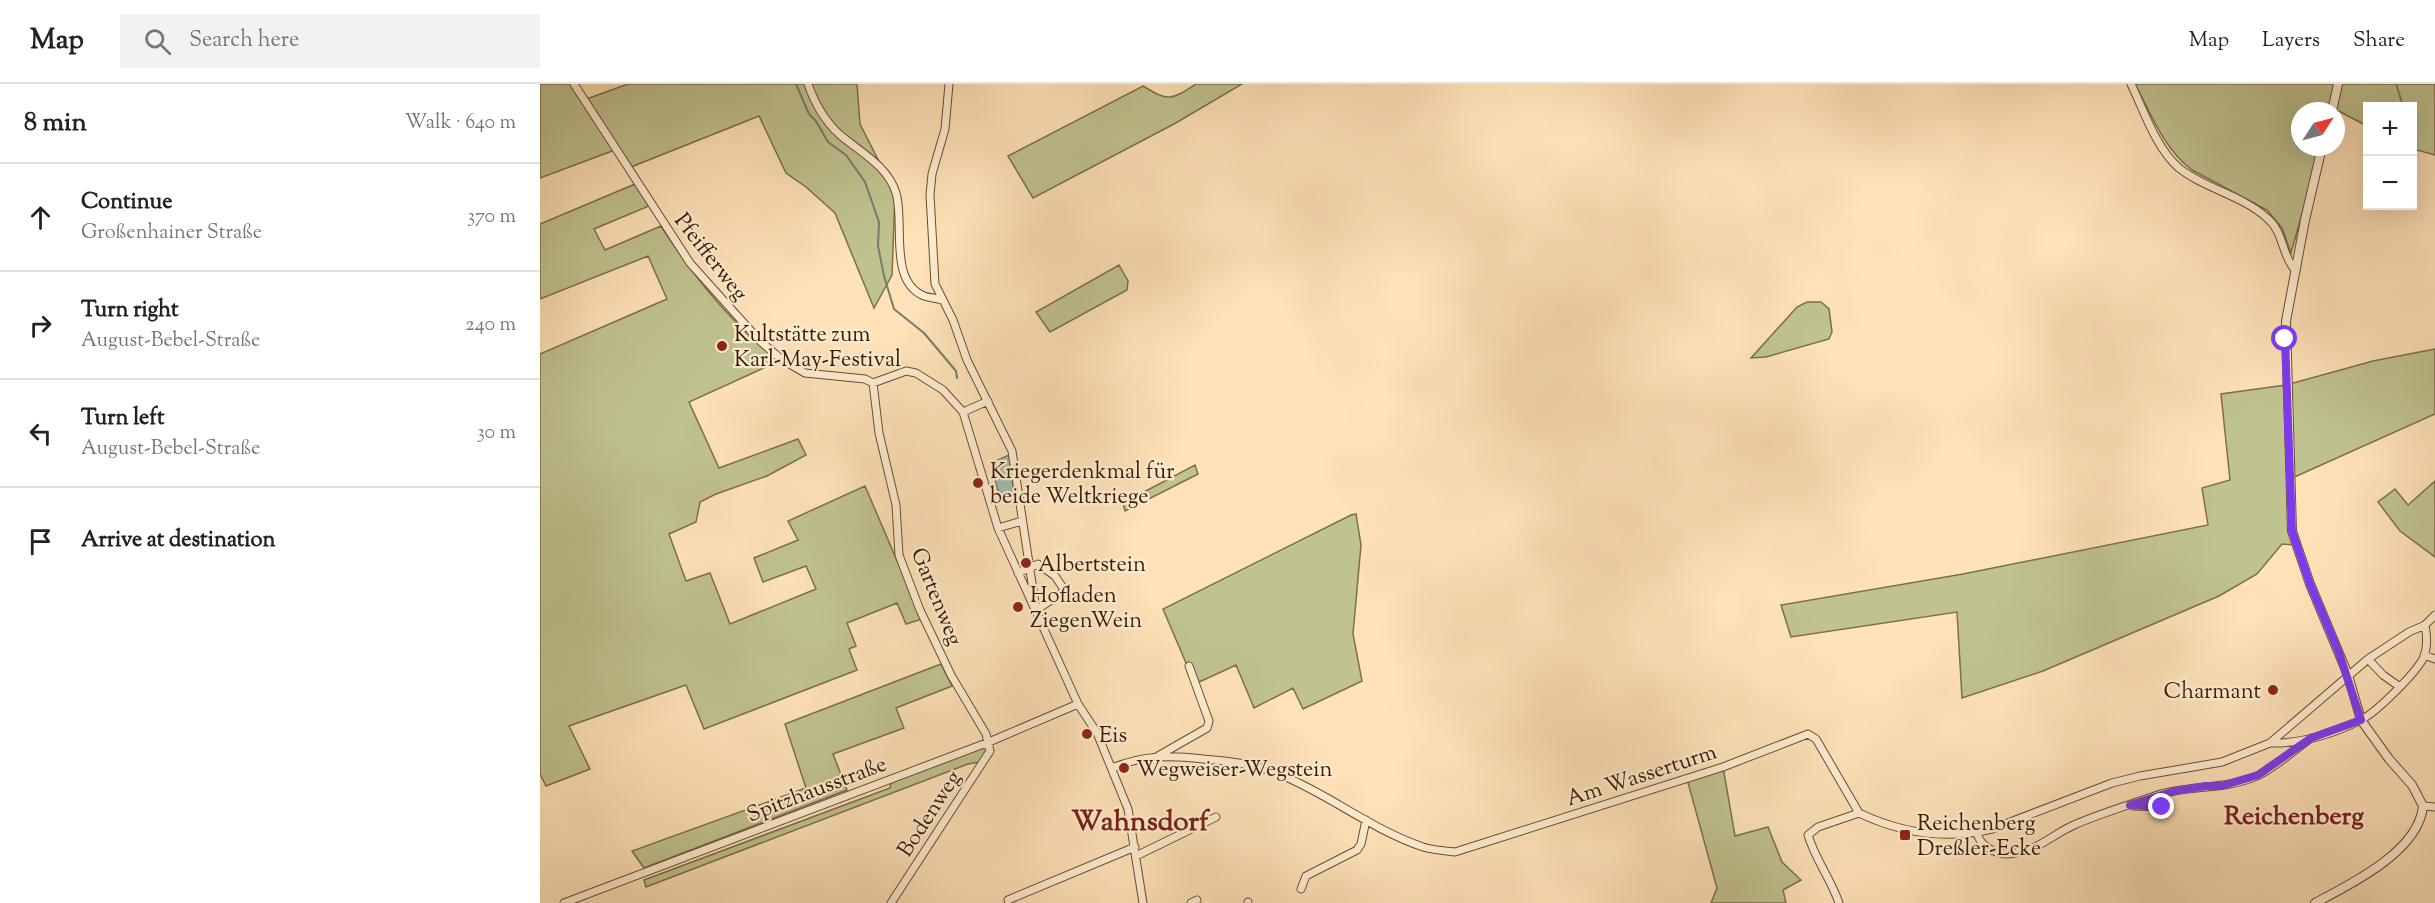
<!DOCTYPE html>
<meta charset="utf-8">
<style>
:root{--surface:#fff;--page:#f2f2f2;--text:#222;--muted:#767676;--line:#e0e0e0}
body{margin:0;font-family:"Sorts Mill Goudy",serif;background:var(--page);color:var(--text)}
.controls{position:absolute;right:18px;top:18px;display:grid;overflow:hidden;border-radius:0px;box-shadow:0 6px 24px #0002}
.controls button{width:54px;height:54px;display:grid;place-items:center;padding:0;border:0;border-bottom:2px solid var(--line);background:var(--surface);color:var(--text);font:30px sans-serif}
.compass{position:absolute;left:1751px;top:18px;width:54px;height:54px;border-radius:50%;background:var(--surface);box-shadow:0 6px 24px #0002;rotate:54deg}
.stop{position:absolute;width:18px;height:18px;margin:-14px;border:4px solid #7c3aed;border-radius:50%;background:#fff}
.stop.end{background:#7c3aed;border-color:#fff;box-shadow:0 2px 6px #0008}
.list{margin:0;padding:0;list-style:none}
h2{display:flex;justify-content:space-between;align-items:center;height:78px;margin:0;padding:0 24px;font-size:26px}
h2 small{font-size:20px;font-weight:400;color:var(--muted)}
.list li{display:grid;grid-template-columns:39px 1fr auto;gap:18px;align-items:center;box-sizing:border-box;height:108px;padding:0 24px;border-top:2px solid var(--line)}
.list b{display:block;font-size:22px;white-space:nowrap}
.list p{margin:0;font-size:20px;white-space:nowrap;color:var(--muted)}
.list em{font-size:20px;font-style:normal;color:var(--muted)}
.icon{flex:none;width:33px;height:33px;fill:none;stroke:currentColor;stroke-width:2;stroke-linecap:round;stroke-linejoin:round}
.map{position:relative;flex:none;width:1895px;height:819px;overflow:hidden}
header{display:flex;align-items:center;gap:36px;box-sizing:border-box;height:84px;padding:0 30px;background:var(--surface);border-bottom:2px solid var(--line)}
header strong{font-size:28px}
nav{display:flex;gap:33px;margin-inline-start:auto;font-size:21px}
.search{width:420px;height:54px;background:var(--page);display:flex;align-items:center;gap:15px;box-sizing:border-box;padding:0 21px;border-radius:0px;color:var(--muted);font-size:22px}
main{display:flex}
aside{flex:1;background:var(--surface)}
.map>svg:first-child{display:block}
.green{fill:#c0c38f;stroke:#7b7049;stroke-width:1.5}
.water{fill:#a0bdb2;stroke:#767d6c;stroke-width:1.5}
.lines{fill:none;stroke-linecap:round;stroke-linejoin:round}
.stream{stroke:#767d6c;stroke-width:2}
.minor-casing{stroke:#684e30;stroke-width:9}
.tertiary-casing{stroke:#684e30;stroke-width:10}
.minor{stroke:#ffecd1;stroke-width:7}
.tertiary{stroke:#ffecd1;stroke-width:8}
.route{stroke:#7c3aed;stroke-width:8}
.poi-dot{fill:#8f2418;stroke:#ffecd1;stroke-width:2}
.labels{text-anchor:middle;stroke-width:4.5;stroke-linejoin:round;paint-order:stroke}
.street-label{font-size:22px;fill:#361c03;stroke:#ffecd1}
.poi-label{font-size:22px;fill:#361c03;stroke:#ffecd1;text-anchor:start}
.quarter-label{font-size:26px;font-weight:bold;fill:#7a1f14;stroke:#ffecd1}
.district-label{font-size:28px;font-weight:bold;fill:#7a1f14;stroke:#ffecd1}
</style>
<header>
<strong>Map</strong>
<div class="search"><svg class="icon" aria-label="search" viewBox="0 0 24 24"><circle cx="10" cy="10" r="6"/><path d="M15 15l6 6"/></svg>Search here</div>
<nav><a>Map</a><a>Layers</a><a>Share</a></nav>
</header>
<main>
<aside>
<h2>8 min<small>Walk · 640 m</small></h2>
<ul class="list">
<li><svg class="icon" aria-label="ahead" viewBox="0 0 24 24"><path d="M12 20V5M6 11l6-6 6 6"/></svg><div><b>Continue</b><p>Großenhainer Straße</p></div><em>370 m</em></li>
<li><svg class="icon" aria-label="right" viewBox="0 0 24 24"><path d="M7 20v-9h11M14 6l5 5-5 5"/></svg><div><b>Turn right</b><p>August-Bebel-Straße</p></div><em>240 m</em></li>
<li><svg class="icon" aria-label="left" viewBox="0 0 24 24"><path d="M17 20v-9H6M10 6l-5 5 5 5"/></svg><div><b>Turn left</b><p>August-Bebel-Straße</p></div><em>30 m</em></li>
<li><svg class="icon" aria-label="arrive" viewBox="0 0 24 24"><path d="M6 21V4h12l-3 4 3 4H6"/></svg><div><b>Arrive at destination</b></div></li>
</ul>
</aside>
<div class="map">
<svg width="1895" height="819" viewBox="0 0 1895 819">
<rect width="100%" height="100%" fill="#ffe2b8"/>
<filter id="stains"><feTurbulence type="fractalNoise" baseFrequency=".00333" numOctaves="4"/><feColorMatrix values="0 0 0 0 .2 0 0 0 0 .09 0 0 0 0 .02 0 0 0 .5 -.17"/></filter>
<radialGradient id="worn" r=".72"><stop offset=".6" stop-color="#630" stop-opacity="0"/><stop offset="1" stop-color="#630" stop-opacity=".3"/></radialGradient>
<path class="green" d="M0 0H30L41 17 88 0H317L320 40 355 109 352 191 334 224 295 129 266 103 246 89 219 32 91 83 75 66 0 94Z
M656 0H702L634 40 493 114 468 72 603 2C629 18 631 16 656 0Z
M1595 0H1895V71L1873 65 1872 22H1828L1827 42 1793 24 1791 27H1760V63H1781L1751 169 1742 144 1727 126 1652 86C1624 65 1611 30 1595 0Z
M95 100 109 122 54 145 65 166 121 142C153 192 193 241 239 277L149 318 179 384 258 355 266 371 227 392 176 410 160 418 156 438 129 450 146 497 170 489 190 540 276 505 266 482 223 498 214 474 258 456 248 437 325 402 382 535 366 540 357 519 307 539 316 562 309 565 317 586 164 645 146 601 29 642 50 685 6 702 0 690V270L127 215 108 172 0 215V140Z
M579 181 588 197 587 206 510 248 496 228Z
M1267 218H1281L1289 225 1292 248 1289 255 1226 273 1211 274 1257 223Z
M1895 265V330L1750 395 1755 461 1742 460 1717 490 1679 512 1503 587 1422 614 1417 528 1251 553 1241 521 1423 490 1668 441 1662 404 1690 396 1681 310 1746 301 1833 277Z
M655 381 658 390 585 427 583 419Z
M1895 397V473L1860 447 1838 418 1855 405 1868 421Z
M816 430 821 461 813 550 822 597 763 625 753 604 714 624 696 581 655 600 623 525 811 431Z
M401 580 412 602 356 624 364 644 293 670 307 706 104 784 92 767 266 704 245 640Z
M444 663 447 664 440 678 428 680 106 803 104 796 350 704 351 698Z
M1183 683 1195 752 1228 743 1242 778 1261 796 1243 806 1246 819H1171L1177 804 1147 695Z"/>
<path class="water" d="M469 371 474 409 466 411 458 407 451 379Z"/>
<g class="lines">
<path class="stream" d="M256 0 269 30 276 37 288 58 306 71 325 98 339 138 338 162 344 192 354 225 384 249 416 287 417 294
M1856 0 1863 22"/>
<g class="minor-casing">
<path id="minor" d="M34 0 150 179 219 256 241 275 265 289 325 295 333 299
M268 0C275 20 284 36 299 50 320 68 348 82 356 109 365 139 348 197 384 212 390 214 397 214 402 216
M409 0 405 45 392 90 390 111 395 200 413 236 427 276 472 367 495 519
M1591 0C1604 27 1616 64 1639 84 1665 105 1702 111 1727 134 1744 148 1741 170 1755 186
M333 299 366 287 376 289 403 306 423 328 458 444 538 620 557 649 588 725 603 819
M333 299 339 349 356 421 359 471 380 526 411 591 446 650 450 667 351 819
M423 328 448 317
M458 444 482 437
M478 489 498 480 515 492 525 507 496 526
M1884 571 1895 575
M1828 575 1843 591 1860 603
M1730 659C1760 660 1792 650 1819 637 1835 630 1876 589 1884 573 1888 562 1887 552 1885 541
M618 672 667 644 669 637 649 582
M572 684C603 671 630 671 663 675 688 677 715 680 739 690 789 710 832 746 883 763 893 766 904 767 915 768L1183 683 1268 650 1276 655 1319 729
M1593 722 1622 723
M1883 722 1895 723
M1437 749C1440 762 1455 770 1468 770 1498 768 1511 751 1534 741 1559 730 1586 722 1612 713 1647 700 1685 707 1719 691 1737 682 1754 666 1771 654
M596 772 676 733
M761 805 766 792 817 766 821 760 826 736
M468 816 595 763
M708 818V819
M24 819 449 658 538 620
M651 819 657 816
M1299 819C1291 795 1275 775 1268 751L1278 743 1319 729C1361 749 1406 756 1452 745L1572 699 1600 692 1682 678 1730 659 1828 575 1869 548 1885 541 1895 531"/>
</g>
<g class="tertiary-casing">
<path id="tertiary" d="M1792 27 1798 0
M1775 819C1811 800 1879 767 1883 722L1872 701 1849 675 1821 636 1808 591 1770 500 1752 447 1746 237 1765 136 1782 63"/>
</g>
<use href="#minor" class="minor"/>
<use href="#tertiary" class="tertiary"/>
</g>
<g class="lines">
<path class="route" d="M1622 723 1590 721 1635 707 1666 702H1681L1718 691 1771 654 1821 636 1799 569 1770 500 1752 447 1745 255"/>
</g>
<g class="poi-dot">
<circle cx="182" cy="262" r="6"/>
<circle cx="438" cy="399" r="6"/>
<circle cx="486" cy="479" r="6"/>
<circle cx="478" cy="523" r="6"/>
<circle cx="1733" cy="606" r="6"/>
<circle cx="547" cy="650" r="6"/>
<circle cx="584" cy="684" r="6"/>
<rect x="1359" y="745" width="12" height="12" rx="3"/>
</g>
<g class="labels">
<g class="street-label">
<text transform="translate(172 172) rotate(52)" y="8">Pfeifferweg</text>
<text transform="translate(398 512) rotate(68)" y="8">Gartenweg</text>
<text transform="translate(1101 690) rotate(-18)" y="8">Am Wasserturm</text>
<text transform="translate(276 704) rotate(-21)" y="8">Spitzhausstraße</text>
<text transform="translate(388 729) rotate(-57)" y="8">Bodenweg</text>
</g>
<g class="poi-label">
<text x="194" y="257">Kultstätte zum<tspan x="194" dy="25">Karl-May-Festival</tspan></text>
<text x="450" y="394">Kriegerdenkmal für<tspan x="450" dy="25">beide Weltkriege</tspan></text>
<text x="498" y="487">Albertstein</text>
<text x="490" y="518">Hofladen<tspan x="490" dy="25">ZiegenWein</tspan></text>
<text x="1721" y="614" text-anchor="end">Charmant</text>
<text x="559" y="658">Eis</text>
<text x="596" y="692">Wegweiser-Wegstein</text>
<text x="1377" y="746">Reichenberg<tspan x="1377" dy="25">Dreßler-Ecke</tspan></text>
</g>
<g class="quarter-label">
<text x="1754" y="740">Reichenberg</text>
</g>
<g class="district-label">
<text x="600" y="746">Wahnsdorf</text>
</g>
</g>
<rect width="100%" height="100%" filter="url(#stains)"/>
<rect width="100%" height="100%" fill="url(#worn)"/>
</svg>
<div class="controls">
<button>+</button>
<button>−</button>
</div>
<svg class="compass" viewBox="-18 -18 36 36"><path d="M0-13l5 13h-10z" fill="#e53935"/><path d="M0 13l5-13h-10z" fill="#767676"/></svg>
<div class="stop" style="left:1745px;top:255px"></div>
<div class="stop end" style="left:1622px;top:723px"></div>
</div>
</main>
